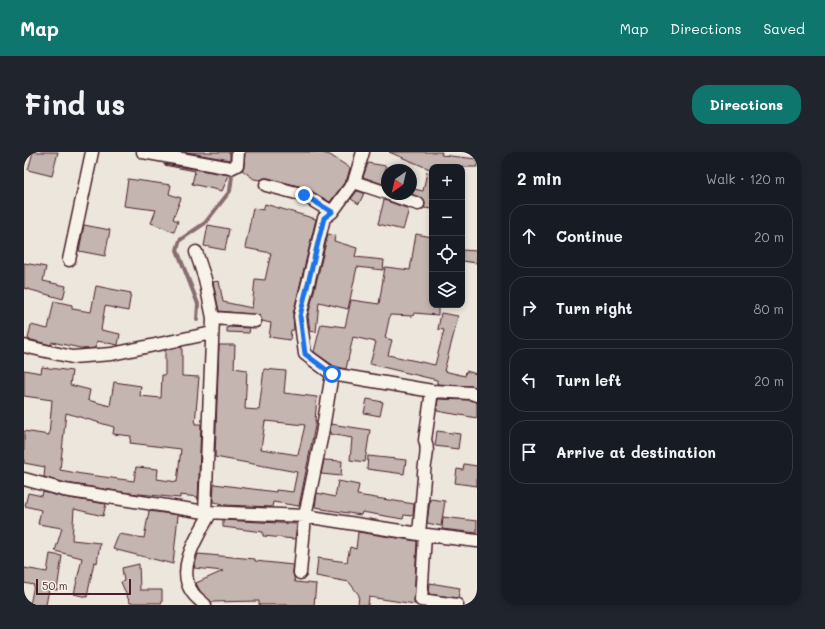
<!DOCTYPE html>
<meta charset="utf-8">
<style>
:root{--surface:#171b24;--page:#20242c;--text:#f1f3f6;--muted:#9ea1a6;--line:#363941;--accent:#0f766e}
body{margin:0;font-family:Mali,sans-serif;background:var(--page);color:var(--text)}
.controls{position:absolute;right:12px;top:12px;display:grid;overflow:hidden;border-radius:8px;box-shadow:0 2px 6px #0003}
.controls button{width:36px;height:36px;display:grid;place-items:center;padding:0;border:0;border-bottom:1px solid var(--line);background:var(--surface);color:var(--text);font:20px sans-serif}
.compass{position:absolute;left:357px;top:12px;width:36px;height:36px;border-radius:50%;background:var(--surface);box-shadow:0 2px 6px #0003;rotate:214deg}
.scale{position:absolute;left:12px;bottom:10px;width:95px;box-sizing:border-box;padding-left:4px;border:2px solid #4a1f2b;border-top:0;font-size:11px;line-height:14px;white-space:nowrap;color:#4a1f2b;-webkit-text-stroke:3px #f7f3e8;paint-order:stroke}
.stop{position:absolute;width:12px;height:12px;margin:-9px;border:3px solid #1a73e8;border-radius:50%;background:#fff}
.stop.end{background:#1a73e8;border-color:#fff;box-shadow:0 1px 4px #0008}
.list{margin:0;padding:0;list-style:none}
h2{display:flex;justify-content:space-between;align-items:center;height:52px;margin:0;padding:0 16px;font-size:17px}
h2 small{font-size:13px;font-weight:400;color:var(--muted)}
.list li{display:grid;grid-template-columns:26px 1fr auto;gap:12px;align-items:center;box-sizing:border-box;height:64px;margin:0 8px 8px;padding:0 8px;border:1px solid var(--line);border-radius:16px}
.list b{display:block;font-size:15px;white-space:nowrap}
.list em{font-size:13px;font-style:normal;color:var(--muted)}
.icon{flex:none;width:22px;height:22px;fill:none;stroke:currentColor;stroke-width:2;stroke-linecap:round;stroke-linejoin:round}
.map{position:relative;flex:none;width:453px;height:453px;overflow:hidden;border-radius:16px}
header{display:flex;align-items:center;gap:24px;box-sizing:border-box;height:56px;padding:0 20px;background:var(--accent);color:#fff}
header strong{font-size:19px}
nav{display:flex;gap:22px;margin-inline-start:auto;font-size:14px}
.intro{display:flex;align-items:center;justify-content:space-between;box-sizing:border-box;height:96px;padding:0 24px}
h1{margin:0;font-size:28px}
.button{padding:10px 18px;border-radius:16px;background:var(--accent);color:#fff;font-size:14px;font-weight:700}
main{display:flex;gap:24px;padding:0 24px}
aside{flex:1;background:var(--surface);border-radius:16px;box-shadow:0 2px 6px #0003}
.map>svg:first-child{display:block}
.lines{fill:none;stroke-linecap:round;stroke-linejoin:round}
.stream{stroke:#896c6f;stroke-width:4}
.building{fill:#c4b5b0;stroke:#4a1f2b;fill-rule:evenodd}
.minor-casing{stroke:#4a1f2b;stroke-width:15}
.minor{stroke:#f7f3e8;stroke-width:12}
.route{stroke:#1a73e8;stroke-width:5}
</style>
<header>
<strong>Map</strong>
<nav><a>Map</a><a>Directions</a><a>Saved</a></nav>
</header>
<div class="intro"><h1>Find us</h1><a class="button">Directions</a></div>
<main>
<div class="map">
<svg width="453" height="453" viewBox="0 0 453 453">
<rect width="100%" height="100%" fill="#ece6dd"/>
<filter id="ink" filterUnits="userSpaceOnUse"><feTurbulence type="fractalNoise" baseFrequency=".025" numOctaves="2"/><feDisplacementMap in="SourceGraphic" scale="8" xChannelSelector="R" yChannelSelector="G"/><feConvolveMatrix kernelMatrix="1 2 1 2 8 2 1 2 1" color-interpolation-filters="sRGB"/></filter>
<g filter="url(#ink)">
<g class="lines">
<path class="stream" d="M173 168 174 152 153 98 156 88 181 71 206 39 209 16"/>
</g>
<path class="building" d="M9 0H34L28 24 4 18Z
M161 0H206V8Z
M221 0H295L306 3 326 16 323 27 306 50 282 36 244 26H240L236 28 230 27 218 18 220 14Z
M365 0H418L417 3 453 7V15H408V18Z
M344 11 362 14 359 32 339 25Z
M140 12 205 23 198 39 168 32 171 19 140 13Z
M403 20 408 21V57L400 56 401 51 399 47 388 42 390 37 399 39Z
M104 27 147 33 145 42 157 46 149 67 154 69 150 80 127 71 132 58 100 54Z
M333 39 340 41 335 52 327 47Z
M360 48 385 57 379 78 354 72Z
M241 52 292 67 269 162 270 178H267L266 188 245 185 247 171 238 169 235 163 195 159 189 130 195 129 199 150 228 156 231 127 241 128 247 101 221 96 229 56 239 58Z
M60 73 86 78 81 104 55 99Z
M184 73 205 77 201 98 180 94Z
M304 82 311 84 310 89 333 96 331 105 360 108 359 118 333 115 324 157 295 150 292 180 286 179 284 164Z
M392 82 408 85V153H414V163L390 161 389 164 366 163 361 186 368 188 364 203 411 213 420 178 414 177 417 161 434 164 430 181 420 219 441 224 442 219 453 222V235L447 234 413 232V228L346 212 352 190 329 185 322 217 310 214 290 200 297 172 321 175 327 148 355 152 361 115 386 118Z
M438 98 453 99V111L438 109Z
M0 111 22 115 19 129 42 134 39 147 0 136Z
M72 134 107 141 104 159 81 154 77 178 96 182 94 193 73 189 71 196 61 197 28 190 27 193 4 187 7 173 24 177 30 149 48 153V157L67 160Z
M203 175 226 176 225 181 203 180Z
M195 193H211L210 216 223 218 221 257 235 258 240 217 262 219 260 241 293 245 291 269H292L275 354 249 350 248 355 201 353V352L189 350 190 332 252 340V338L269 340 273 320 191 305ZM241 269 281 273 274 303 237 297Z
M158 195V224L175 225 171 272H177L174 348V345L156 343V346L105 341 42 331 20 325 21 315 0 311V279L25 283 28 248 0 244V218L17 221 18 215 48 219 46 233 66 238 64 248 86 254 90 230 117 234 116 244 137 246 138 223H141V198ZM42 261 90 275 89 282 107 284 106 291 157 297 153 330 133 327 134 317 112 315 110 329 58 322 36 318Z
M343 247 359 250 356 264 340 261Z
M414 247 446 248 453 250V266L413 259Z
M307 272 346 278 341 310 326 308 328 286 306 282Z
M413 279 436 282 434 297 411 294Z
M344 304 382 308 380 322 343 317Z
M300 308 318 309 317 324 297 322Z
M440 312 453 314V334L431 331 433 317 439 318Z
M314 329 335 333 333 343 390 352 389 364 380 363 379 367 338 360 337 363 298 357V356L291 355 293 341 311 345Z
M19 340 39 345 82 352 79 364 50 357 48 388 76 391 73 411 70 410 63 445 50 442 58 406 31 399 38 376 14 372 17 358 1 354 4 341 18 344Z
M406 347 421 349 417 374 403 371Z
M125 359 154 363 149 412 89 397 95 382 120 386Z
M419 365 453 369V381L418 377Z
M199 368 273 372 271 387 239 384V380L199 375Z
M334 380 393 389 390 448 391 452 345 445 344 453H334L335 443 325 430 292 424 294 406 323 410 326 395 332 397Z
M26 402 38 404 33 438 25 437 22 453H6L10 433 0 431V416L23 420Z
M174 402 231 407V409L269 413V421L271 430 292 432 290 453H235V449L187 450 176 439 172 431 199 419 170 416Z
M115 412 116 438H138V451H106L97 430 100 429 98 416Z
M406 431 436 436 434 446 405 442Z"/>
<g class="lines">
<g class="minor-casing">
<path id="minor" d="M119 0 207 16 213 13 214 0
M339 0 330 30 308 60 300 66 276 164 281 202 308 222 408 239 447 241 453 243
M330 30 363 41
M242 33 280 43 308 60
M365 42 394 52
M172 100 181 127 189 166 181 360
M45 108 68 0
M189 166 231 169
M0 194 48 205 88 202 188 181
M0 327 40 338 181 360 281 364 395 382 453 389
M395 382 400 326C399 313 406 300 401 288L408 239
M401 383 397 448 433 453
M276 421 281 364 298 282 308 222
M181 453C177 449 171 445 168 440 151 416 175 382 187 360"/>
</g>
<use href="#minor" class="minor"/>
</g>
</g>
<g class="lines" filter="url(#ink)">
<path class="route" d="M280 43 308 60 300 66 276 164 281 202 308 222"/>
</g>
</svg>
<div class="controls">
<button>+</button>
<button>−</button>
<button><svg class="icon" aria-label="locate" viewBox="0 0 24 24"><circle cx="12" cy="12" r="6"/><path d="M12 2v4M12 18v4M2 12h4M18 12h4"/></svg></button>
<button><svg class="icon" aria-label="layers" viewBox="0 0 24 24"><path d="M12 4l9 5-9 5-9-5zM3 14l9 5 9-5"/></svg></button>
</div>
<svg class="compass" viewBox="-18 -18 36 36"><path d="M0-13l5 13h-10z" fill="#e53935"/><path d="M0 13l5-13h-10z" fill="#9ea1a6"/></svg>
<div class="scale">50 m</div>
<div class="stop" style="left:308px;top:222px"></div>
<div class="stop end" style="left:280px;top:43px"></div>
</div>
<aside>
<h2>2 min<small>Walk · 120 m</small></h2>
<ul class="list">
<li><svg class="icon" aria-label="ahead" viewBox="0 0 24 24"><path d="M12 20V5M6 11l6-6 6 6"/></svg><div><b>Continue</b></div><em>20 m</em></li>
<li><svg class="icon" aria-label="right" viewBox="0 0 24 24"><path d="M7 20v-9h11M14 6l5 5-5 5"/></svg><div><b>Turn right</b></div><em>80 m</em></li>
<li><svg class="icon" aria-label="left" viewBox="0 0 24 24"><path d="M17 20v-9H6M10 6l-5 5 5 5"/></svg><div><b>Turn left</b></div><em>20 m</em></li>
<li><svg class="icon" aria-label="arrive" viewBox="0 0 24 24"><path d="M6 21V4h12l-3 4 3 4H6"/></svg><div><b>Arrive at destination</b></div></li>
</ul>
</aside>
</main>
